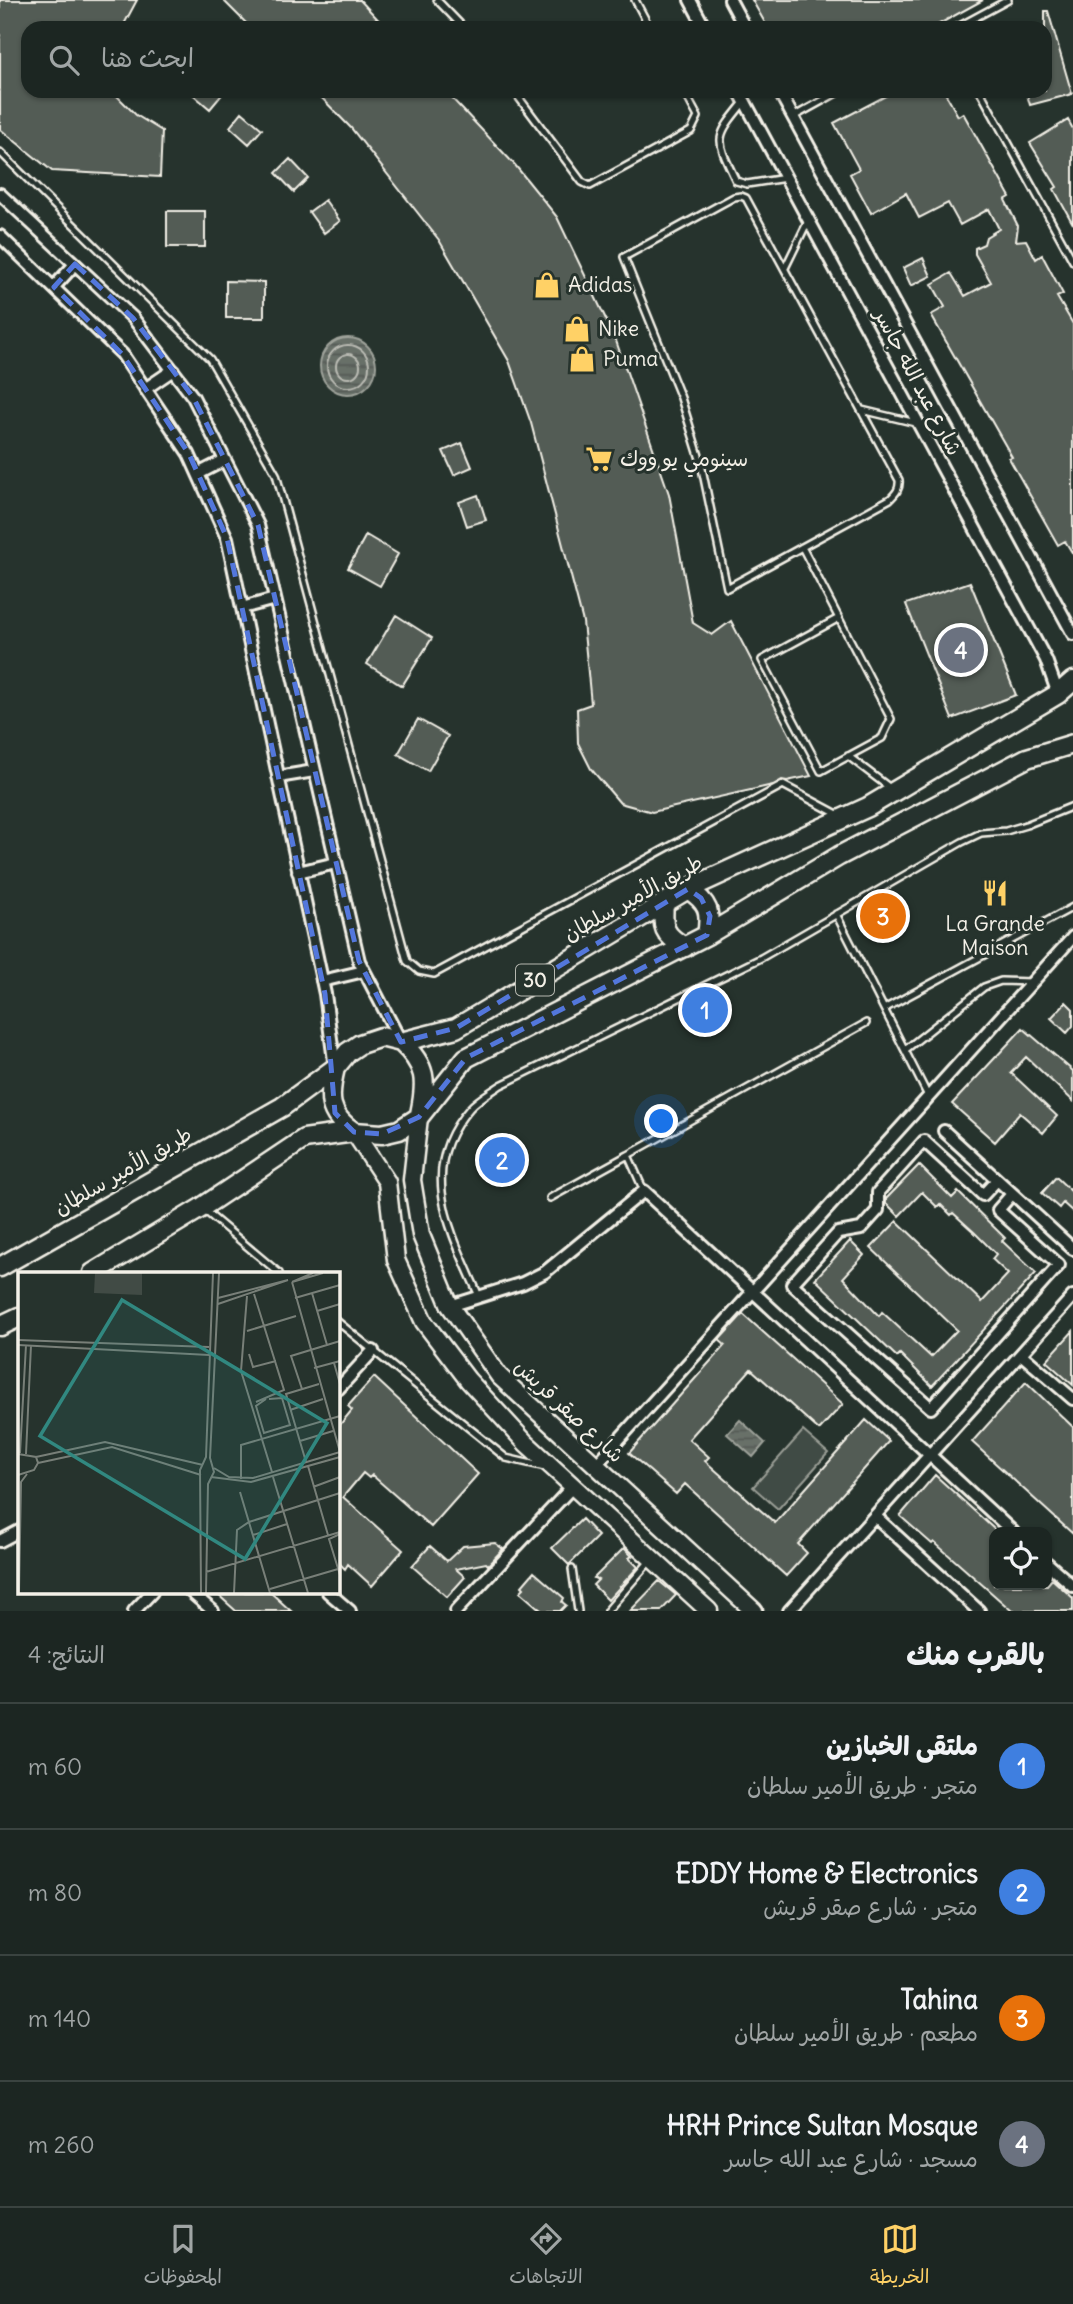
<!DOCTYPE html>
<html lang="ar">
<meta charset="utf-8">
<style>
:root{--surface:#1c2622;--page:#29322f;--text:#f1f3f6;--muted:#a0a5a5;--line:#3a4340;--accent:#ffd166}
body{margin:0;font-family:Delius,"Playpen Sans Arabic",sans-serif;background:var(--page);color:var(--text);direction:rtl}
.controls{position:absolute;right:21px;bottom:21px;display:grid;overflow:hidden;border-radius:14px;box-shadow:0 2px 5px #0004}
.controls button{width:63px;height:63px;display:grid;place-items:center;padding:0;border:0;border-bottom:2px solid var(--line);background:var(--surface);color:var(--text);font:35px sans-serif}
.you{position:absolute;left:662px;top:1122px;width:24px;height:24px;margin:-18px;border:5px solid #fff;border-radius:50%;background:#1a73e8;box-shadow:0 0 0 10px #1a73e833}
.badge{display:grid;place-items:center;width:46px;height:46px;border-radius:50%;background:var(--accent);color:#fff;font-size:23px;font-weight:700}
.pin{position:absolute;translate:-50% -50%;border:4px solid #fff;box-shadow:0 2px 7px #0006}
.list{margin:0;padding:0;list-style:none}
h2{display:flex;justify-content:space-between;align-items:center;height:91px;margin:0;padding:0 28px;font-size:30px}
h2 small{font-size:23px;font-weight:400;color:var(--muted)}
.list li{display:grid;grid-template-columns:46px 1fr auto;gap:21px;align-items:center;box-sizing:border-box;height:126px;padding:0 28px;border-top:2px solid var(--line)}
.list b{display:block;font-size:26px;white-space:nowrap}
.list p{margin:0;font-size:23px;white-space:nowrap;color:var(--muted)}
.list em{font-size:23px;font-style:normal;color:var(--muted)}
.icon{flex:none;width:38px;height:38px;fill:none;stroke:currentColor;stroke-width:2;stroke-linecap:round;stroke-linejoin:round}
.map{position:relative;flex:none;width:1073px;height:1611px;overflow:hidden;direction:ltr}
.search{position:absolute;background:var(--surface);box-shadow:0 2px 5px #0004;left:21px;right:21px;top:21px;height:77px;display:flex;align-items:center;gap:18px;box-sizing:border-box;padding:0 24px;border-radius:21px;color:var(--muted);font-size:26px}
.sheet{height:595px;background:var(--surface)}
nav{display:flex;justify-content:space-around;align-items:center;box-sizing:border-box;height:98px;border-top:2px solid var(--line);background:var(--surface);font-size:19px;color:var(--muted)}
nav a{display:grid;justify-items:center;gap:4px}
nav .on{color:var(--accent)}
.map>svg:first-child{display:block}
.garden{fill:#414b45;stroke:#9a9e96;stroke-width:2}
.water{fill:url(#water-rules);stroke:#9fa39b;stroke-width:2}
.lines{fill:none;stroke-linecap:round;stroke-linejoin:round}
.shore{stroke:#bcbdb5;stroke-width:2}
.building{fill:#525c55;stroke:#f4f1e8;stroke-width:2}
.lane-casing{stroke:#f4f1e8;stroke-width:10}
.street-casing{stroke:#f4f1e8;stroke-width:16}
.secondary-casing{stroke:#f4f1e8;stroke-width:21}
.primary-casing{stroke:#f4f1e8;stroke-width:23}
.lane{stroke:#26332d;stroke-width:5}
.street{stroke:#26332d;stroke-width:10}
.secondary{stroke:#26332d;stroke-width:16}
.primary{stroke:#26332d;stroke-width:18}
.marked{fill:none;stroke:#5377dc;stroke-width:5;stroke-dasharray:14 9;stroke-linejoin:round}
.labels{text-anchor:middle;stroke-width:6;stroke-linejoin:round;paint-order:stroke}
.shield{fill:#26332d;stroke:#b6b8b0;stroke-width:2}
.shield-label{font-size:19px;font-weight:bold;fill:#f4f1e8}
.poi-label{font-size:21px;fill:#f4f1e8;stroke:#26332d;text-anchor:start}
.street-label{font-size:21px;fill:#f4f1e8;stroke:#26332d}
.inset-road{fill:none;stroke:#787f78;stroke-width:2}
.view{fill:#318880;fill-opacity:0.15;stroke:#318880;stroke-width:3.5}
.inset-edge{fill:none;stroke:#f4f1e8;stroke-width:3.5}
</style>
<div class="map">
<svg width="1073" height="1611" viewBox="0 0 1073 1611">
<defs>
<pattern id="water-rules" width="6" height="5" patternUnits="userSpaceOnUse" patternTransform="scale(1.75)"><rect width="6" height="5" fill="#676f68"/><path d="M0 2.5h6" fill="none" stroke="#565a55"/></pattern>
</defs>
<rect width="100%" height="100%" fill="#26332d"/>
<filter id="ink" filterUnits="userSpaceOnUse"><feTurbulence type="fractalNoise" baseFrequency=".0143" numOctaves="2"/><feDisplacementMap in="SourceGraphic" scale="14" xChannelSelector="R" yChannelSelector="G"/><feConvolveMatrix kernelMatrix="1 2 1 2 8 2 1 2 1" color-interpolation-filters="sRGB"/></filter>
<g filter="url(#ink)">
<path class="garden" d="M803 1431 828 1453 778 1509 753 1487Z"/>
<path class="water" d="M320 366a28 28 0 1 1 56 0a28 28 0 1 1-56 0Z
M740 1420 765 1443 753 1457 727 1434Z"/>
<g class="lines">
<path class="shore" d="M327 366a21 21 0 1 1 42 0a21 21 0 1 1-42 0Z
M336 366a12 12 0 1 1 24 0a12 12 0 1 1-24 0Z"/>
</g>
<path class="building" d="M0 0H137L122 28H28V91H115L116 95 136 115 162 131 160 177 52 171 0 129Z
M223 0H360L386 28H251Z
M752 0H983L932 28H768Z
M1045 11H1048L1072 94 1030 105 1026 91H1045Z
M189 91H225L210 109Z
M315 91H445L515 165 557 217 615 338 669 494 693 623 712 635 731 621 811 776 787 781 782 780 773 785 652 812 620 803 591 769 578 743 577 709 591 704 583 622 531 423 509 361 439 240 351 128Z
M895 91H944L958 116 963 113 1010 197 1005 200 1018 226 1016 241 1026 240 1036 259 1042 255 1063 294 1057 297 1073 324V554L1065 541 1058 545 1009 458 1012 457 931 315 945 307 932 284 951 273 965 296 991 282 975 254V248L984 244 986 237 999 229 989 209 960 225 948 203 919 218 906 193 871 213 850 174 859 169 834 123Z
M242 112 262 129 249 144 230 127Z
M1068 120 1073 129V224L1054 189 1057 187 1030 143Z
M290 159 308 178 294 192 276 173Z
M325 200 340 221 324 233 309 212Z
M167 211H205V247H167Z
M923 258 931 276 911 286 903 268Z
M226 281 264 282V318H226Z
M462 443 472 467 454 475 443 451Z
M478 495 486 520 467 526 459 502Z
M366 535 398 554 380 586 348 568Z
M970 582 1016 695 952 719 906 604Z
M396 615 432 638 402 686 367 664Z
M418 719 448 736 428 771 398 754Z
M1066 1002 1073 1009V1026L1067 1033 1051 1018Z
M1023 1028 1073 1071V1101L1026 1057 1011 1073 1057 1116 1043 1133 1020 1113 995 1142 952 1104Z
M919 1165 952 1198 958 1192 1005 1238 1002 1241 1036 1273 932 1386 900 1354 897 1357 815 1279 850 1241 864 1255 843 1278 879 1316 882 1312 931 1357 957 1330 871 1248 897 1221 982 1302 1008 1274 992 1259 996 1254 975 1233 953 1213 951 1215 940 1204 937 1207 922 1192 899 1216 886 1203V1199Z
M1056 1177 1073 1193V1212L1063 1203 1059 1208 1042 1193Z
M743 1314 843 1404 819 1430 751 1369 689 1439 709 1457 705 1461 775 1523 866 1420 889 1441 798 1544 807 1553 786 1576 685 1484 676 1494 629 1453 725 1345 719 1340Z
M1073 1331V1385L1046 1361Z
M374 1377 478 1474 431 1527 372 1475 369 1478 363 1473 343 1497 403 1550 372 1586 348 1564 345 1569 338 1562V1427L352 1410 348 1406Z
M1026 1382 1073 1427V1534L972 1442Z
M935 1475 994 1529V1585H1047L1052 1579 1073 1598V1611H1012L934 1542 932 1544 900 1516Z
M582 1519 598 1536 569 1565 552 1548Z
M495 1543 503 1549 488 1565 486 1563 456 1569 465 1577 447 1597 412 1566 430 1546 447 1561 463 1546Z
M624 1548 632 1556 629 1558 638 1567 608 1600 593 1585 598 1580 594 1578Z
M534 1572 564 1598 562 1602 566 1605 560 1611H542L520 1592 524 1588 522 1586Z
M659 1581 676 1595 661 1611H630Z
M215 1592H270L291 1611H236Z"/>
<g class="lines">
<g class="lane-casing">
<path id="lane" d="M437 0 464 28
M635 0 650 28
M956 28 1008 0
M514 91 582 182 590 186 691 131 698 117 684 91
M980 91 1073 261
M745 101C714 139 715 137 736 181L747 184 786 178
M793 117 840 91
M0 152 210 359 276 474 407 961 419 971 434 974 783 785 841 816
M741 196 746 198 899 480C900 489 896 493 890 499L727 588 700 459 681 398 624 257 734 197Z
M785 268 808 221
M862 410 916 423
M802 547 891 719 882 738 821 771 762 660 839 618
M848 756 890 788
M836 914 928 1096
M884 1009 1073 907
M905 1050 984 987 1001 981 1032 982
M644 1191 628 1155 866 1023
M550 1198 628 1155
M204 1210 279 1273
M479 1296C451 1232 415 1170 470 1108 478 1099 491 1092 501 1085L761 958 962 842 981 833 1006 831 1026 825 1073 806
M338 1322 506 1458 545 1467
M572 1569 578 1611
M607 1611 650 1561"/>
</g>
<g class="street-casing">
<path id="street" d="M690 0 705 28
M730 0 745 28
M739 91 1046 660 1058 694
M779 91 1073 634
M0 194 133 318 193 397 258 525 359 961 401 1042
M0 236 122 354 189 454 227 538 325 994 335 1068
M54 287 75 264
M145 389 173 370
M198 474 225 460
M242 608 275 599
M278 777 314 771
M298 872 336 863
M322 981 364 971
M944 1131 1073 1249
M997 1180 983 1195 924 1141 878 1192V1210L861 1229 838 1233 792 1284 931 1408 1059 1265 998 1210 1012 1194
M450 1306 523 1283 545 1272 644 1191 1013 1532
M1021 1354 1073 1399
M338 1389 373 1351
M595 1466 1073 937
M875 1516 979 1611
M0 1541 19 1531
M1047 1563 1073 1586
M191 1592 213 1611
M328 1592 350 1611
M134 1611 152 1592
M456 1611 573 1486
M789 1611 1073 1296"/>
</g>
<g class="secondary-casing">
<path id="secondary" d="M419 1117 412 1180 421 1235 450 1306 499 1376 754 1611
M354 1132 387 1182 396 1260 424 1322 468 1380 526 1443 709 1611"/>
</g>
<g class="primary-casing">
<path id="primary" d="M688 889C709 903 711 912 707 935
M664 903C662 927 663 935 685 947
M401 1042C427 1066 427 1081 420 1114
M335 1068C328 1097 327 1114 354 1132
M0 1267 282 1107 335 1068 348 1052 360 1044 381 1037 401 1042 456 1028 688 889 868 807 1058 694 1073 681
M93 1273 201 1208 304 1139 354 1132 382 1134 399 1130 419 1117 466 1058 707 935 839 856 1027 758 1073 744
M0 1326 19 1317"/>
</g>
<use href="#lane" class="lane"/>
<use href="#street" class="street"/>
<use href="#secondary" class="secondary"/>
<use href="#primary" class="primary"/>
</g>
</g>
<path class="marked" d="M75 264 133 318 193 397 258 525 359 961 401 1042 456 1028 688 889 701 898 710 916 707 935 466 1058 419 1117 382 1134 354 1132 335 1113 325 994 227 538 189 454 122 354 54 287Z"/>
<defs>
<g id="shop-bare" transform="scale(2.1)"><path d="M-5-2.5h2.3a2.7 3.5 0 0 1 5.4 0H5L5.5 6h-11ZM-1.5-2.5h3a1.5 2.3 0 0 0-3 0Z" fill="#ffd166" stroke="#26332d" stroke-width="2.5" paint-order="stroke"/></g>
<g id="supermarket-bare" transform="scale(2.1)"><path d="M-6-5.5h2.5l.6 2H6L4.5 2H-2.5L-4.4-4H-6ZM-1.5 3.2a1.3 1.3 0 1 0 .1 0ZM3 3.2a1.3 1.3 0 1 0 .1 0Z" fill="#ffd166" stroke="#26332d" stroke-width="2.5" paint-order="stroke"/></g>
<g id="restaurant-bare" transform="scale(2.1)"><path d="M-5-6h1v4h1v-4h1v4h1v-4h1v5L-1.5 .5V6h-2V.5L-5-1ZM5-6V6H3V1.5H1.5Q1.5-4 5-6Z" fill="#ffd166" stroke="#26332d" stroke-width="2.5" paint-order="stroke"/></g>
</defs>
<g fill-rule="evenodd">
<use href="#shop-bare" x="547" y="285"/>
<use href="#shop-bare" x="577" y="329"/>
<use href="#shop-bare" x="582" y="359"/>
<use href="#supermarket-bare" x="599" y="459"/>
<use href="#restaurant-bare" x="995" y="893"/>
</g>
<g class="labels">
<rect class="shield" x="516" y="964.5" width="38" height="31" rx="5"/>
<g class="shield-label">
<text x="535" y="987">30</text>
</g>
<g class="poi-label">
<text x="568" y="292">Adidas</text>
<text x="598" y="336">Nike</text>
<text x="603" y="366">Puma</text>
<text x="620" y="466">سينومي يو ووك</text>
<text x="995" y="931" text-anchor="middle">La Grande<tspan x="995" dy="24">Maison</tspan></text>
</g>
<g class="street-label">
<text transform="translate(918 382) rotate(62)" y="7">شارع عبد الله جاسر</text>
<text transform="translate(633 898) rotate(-29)" y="7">طريق الأمير سلطان</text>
<text transform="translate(123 1171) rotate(-30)" y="7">طريق الأمير سلطان</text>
<text transform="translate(569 1411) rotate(43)" y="7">شارع صقر قريش</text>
</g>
</g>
<g transform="translate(18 1272)">
<rect width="322" height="322" fill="#26332d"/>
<path d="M77 1H124V23L76 21Z" fill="#414b45"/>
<path class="inset-road" d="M274 10 322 180M274 10 305 1M274 10 295 1M294 21 309 73M236 22 266 118 238 130M229 24 223 99 254 200M200 26 270 8M277 26 322 13M200 32 270 8M299 39 322 32M229 59 278 44M0 68 191 75M0 73 191 83M231 82 235 95 258 89M316 91 322 112M296 96 322 89M284 117 273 84 322 69M248 127 238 134 246 161 272 153 264 126 251 127M272 138 305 127M282 169 315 159M2 181 8 73M8 182 13 73M18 185 87 170 185 193M288 190 268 122 301 112M20 191 94 175 183 203M290 194 310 263M196 196 211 205 235 206 322 180M0 203 16 198 20 191 18 185 0 182M193 205 233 210 322 185M255 205 290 321M223 207V173L322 144M295 215 322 205M222 220 252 321M322 262 311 267 322 303M235 263 269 252M188 300 322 260M252 317 320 297M1 321 3 210 9 202M183 321 182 198 188 185 195 1M188 321 190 212 196 200 192 186 201 1M216 321 219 258 231 250 322 221"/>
<path class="view" d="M104 28 309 151 227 287 22 164Z"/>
<rect width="322" height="322" class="inset-edge"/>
</g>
</svg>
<div class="controls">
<button><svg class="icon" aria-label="locate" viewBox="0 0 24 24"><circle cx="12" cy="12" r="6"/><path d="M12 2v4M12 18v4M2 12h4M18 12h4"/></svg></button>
</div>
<div class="you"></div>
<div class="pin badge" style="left:705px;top:1010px;background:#3f7fe0">1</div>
<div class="pin badge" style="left:502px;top:1160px;background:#3f7fe0">2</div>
<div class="pin badge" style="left:883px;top:916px;background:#e8710a">3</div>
<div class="pin badge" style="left:961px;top:650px;background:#6b7280">4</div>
<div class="search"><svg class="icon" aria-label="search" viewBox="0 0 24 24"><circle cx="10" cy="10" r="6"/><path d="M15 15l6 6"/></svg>ابحث هنا</div>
</div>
<section class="sheet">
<h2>بالقرب منك<small>النتائج: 4</small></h2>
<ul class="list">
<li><span class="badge" style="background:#3f7fe0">1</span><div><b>ملتقى الخبازين</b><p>متجر · طريق الأمير سلطان</p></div><em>60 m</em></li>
<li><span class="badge" style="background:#3f7fe0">2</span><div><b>EDDY Home &amp; Electronics</b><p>متجر · شارع صقر قريش</p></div><em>80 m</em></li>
<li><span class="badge" style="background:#e8710a">3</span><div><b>Tahina</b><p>مطعم · طريق الأمير سلطان</p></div><em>140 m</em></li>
<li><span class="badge" style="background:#6b7280">4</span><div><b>HRH Prince Sultan Mosque</b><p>مسجد · شارع عبد الله جاسر</p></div><em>260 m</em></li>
</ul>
</section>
<nav>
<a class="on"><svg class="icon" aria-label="map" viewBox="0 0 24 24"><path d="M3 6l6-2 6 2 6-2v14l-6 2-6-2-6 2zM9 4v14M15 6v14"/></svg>الخريطة</a>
<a><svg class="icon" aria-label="directions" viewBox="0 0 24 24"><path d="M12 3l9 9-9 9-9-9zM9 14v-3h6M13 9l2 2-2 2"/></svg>الاتجاهات</a>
<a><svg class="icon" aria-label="saved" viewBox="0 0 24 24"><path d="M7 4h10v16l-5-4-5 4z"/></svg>المحفوظات</a>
</nav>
